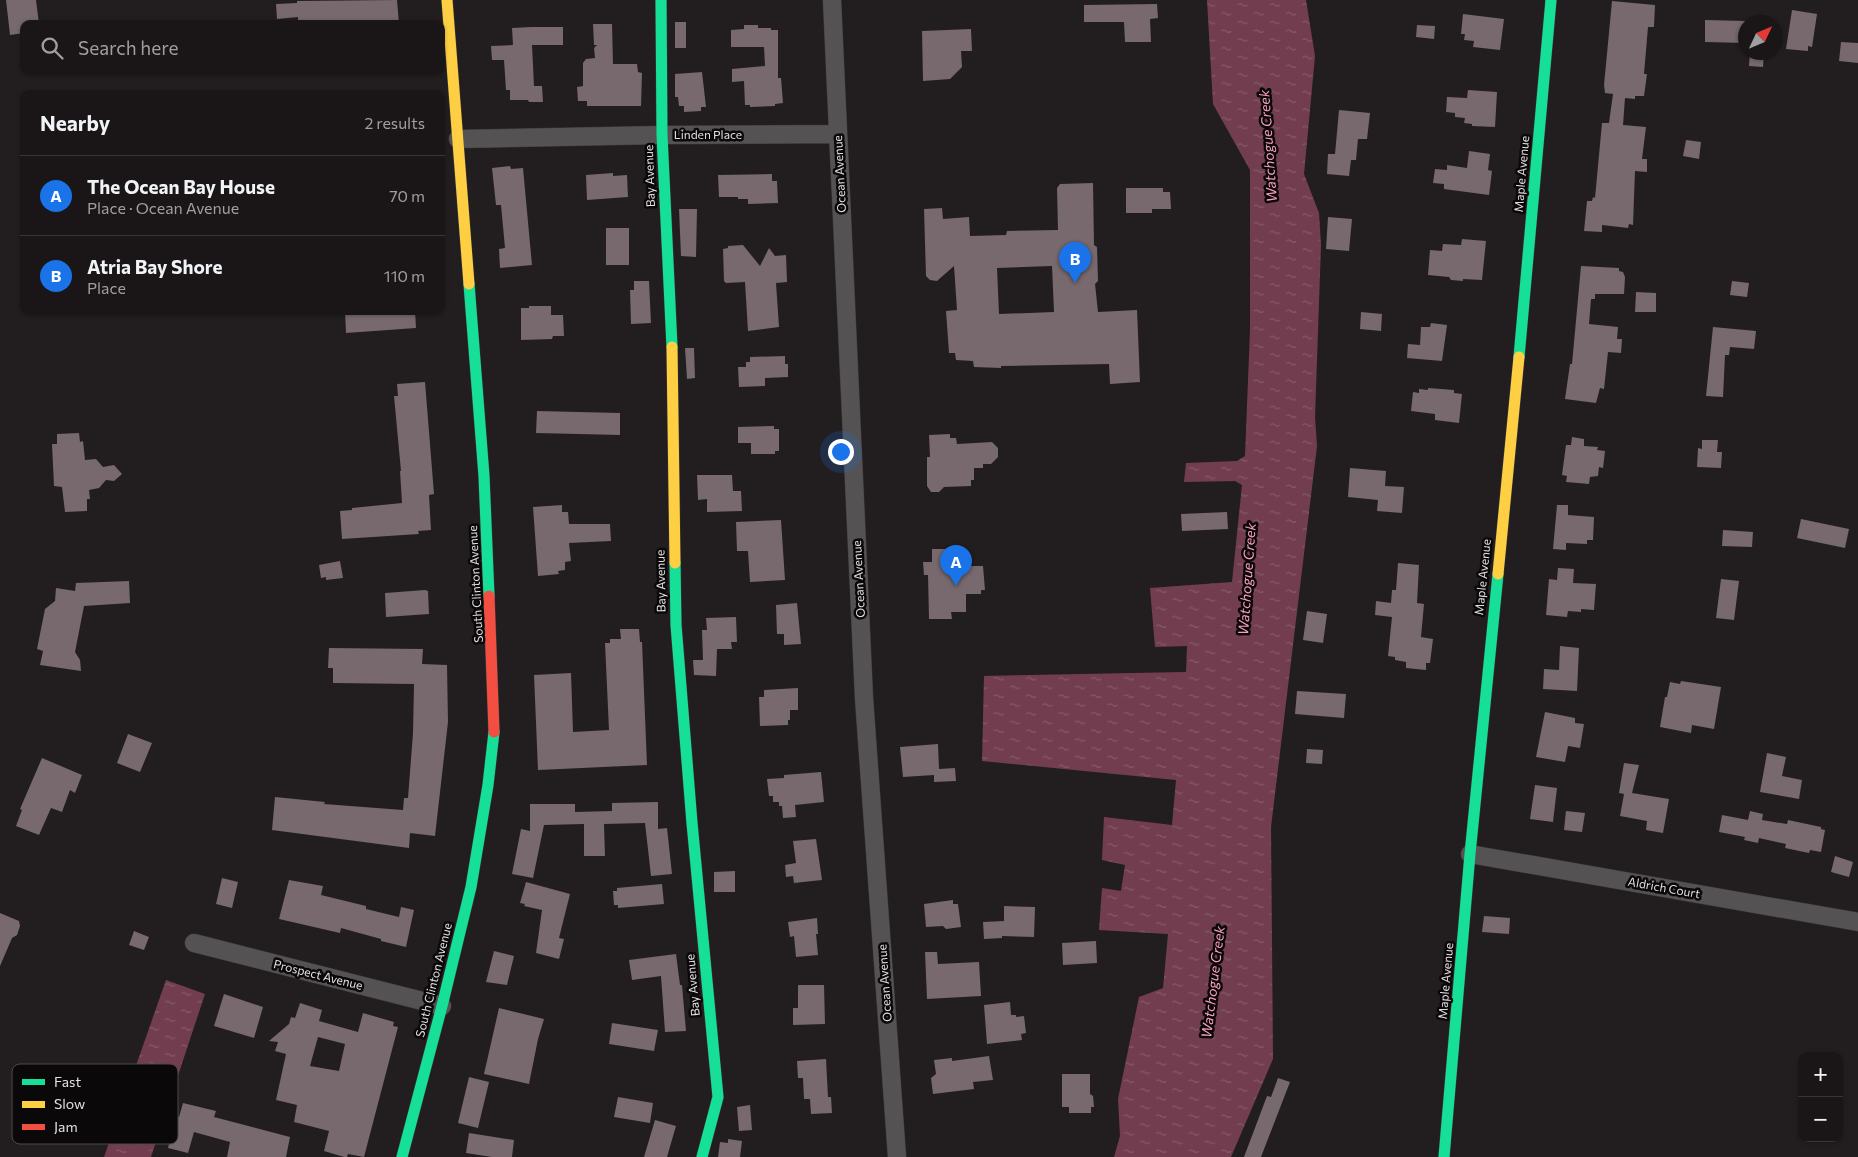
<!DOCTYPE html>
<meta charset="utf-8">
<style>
:root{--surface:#1a1618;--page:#231f21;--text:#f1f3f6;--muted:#9f9fa2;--line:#383537;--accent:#1a73e8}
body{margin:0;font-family:Commissioner,sans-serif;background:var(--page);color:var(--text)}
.controls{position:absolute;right:15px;bottom:15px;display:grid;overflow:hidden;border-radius:10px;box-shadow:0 1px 4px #0004}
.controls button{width:45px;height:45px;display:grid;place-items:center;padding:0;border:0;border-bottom:1px solid var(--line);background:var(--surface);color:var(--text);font:25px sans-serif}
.compass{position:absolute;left:1738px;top:15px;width:45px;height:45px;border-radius:50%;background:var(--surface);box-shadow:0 1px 4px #0004;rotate:46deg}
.you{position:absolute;left:840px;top:451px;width:18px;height:18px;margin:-12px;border:4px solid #fff;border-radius:50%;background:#1a73e8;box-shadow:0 0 0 8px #1a73e833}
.badge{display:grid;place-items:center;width:32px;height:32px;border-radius:50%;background:var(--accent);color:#fff;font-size:16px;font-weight:700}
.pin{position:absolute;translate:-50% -41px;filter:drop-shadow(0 1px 2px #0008)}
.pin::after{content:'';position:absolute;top:26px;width:18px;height:15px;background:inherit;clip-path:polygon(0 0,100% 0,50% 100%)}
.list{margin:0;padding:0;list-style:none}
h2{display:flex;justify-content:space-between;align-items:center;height:65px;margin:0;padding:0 20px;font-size:21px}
h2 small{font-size:16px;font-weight:400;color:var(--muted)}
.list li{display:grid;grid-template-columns:32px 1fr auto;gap:15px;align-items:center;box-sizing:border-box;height:80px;padding:0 20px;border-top:1px solid var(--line)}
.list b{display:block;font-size:19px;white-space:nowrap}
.list p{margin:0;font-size:16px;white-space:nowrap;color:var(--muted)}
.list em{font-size:16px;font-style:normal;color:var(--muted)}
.icon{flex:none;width:28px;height:28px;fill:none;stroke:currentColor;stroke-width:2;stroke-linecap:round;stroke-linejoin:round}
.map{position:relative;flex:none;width:1858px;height:1157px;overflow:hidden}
.search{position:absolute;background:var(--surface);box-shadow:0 1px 4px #0004;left:20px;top:20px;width:425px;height:55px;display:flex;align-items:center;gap:12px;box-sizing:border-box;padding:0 18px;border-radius:10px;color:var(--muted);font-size:19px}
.panel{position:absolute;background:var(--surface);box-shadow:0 1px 4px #0004;left:20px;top:90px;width:425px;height:225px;border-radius:10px}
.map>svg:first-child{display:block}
.water{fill:url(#water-ripples)}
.building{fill:#77696e;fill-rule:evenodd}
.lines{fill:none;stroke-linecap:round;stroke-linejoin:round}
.street-casing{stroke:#3c3a3b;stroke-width:19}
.fast-casing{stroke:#3c3a3b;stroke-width:12}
.slow-casing{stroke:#3c3a3b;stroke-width:12}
.jam-casing{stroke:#3c3a3b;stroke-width:12}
.street{stroke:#545252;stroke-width:18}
.fast{stroke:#16e098;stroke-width:11}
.slow{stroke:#ffcf43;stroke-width:11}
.jam{stroke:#f24e42;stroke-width:11}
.labels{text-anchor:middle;stroke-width:5;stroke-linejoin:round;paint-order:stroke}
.street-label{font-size:12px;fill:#e4e0e1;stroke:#0b0809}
.water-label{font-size:14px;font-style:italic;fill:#faa0bd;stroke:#0b0809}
.key{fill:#0b0809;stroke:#4c494a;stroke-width:1}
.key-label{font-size:14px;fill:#e4e0e1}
</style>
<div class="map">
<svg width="1858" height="1157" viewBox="0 0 1858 1157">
<defs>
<pattern id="water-ripples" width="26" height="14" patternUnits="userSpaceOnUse" patternTransform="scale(1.25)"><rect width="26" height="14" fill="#723e4f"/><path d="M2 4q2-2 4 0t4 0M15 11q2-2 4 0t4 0" fill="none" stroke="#865a68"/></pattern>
</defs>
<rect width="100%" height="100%" fill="#221e20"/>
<path class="water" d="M1207 0H1306L1315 56 1304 174 1319 213 1321 245 1315 417 1317 446 1271 827 1273 1059 1231 1157H1114L1120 1136 1118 1099 1139 997 1163 988 1168 934 1099 930 1102 888 1121 891 1125 865 1102 860 1104 817 1172 825 1176 780 982 761 984 676 1186 672 1187 646 1155 647 1150 588 1232 582 1242 485 1235 481 1184 482 1186 463 1237 461 1245 456 1250 330V170L1213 104Z
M166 980 205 994 151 1157H104Z"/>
<path class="building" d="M6 0H36L39 24H24V33L10 35Z
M397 0 399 24H298V17L277 19 276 4 297 3V1Z
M1612 1 1655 5 1654 27H1648L1644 74H1647L1644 96H1635V99L1625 98 1623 125 1646 127 1642 159H1647V172L1635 171 1633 225 1629 224 1628 228 1602 225V232L1584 231 1587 201H1592L1593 197 1595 198 1602 123H1609L1613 94 1605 93 1604 85Z
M1157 4 1158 18 1150 19 1151 42H1125L1124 22H1084V5Z
M1792 10 1817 14 1812 47 1808 46V51L1786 49Z
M1463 14 1504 19 1500 50 1473 47 1474 41 1464 40 1465 34H1461Z
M1705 20 1746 21V43L1705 42Z
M675 22H686V48H675Z
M593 24H612L613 64H637L638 72 642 73 641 106H587V101H578L577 87 583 86V63L586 59 595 58 594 48 597 45H594Z
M744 25H758V28H771V30H778V78H781L783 103 775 104V106L750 107V105H745L744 81 732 82V69L765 66 764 47H731V30L744 29Z
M1417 25 1435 26 1434 39 1416 37Z
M531 27H563V45H532L534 86H542L543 102H529L528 100H510V90H506L504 60H492L491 46 513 45 512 28Z
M971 29 972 51H961L962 67 950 79 923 81 922 31Z
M1841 42 1858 43V63L1839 61Z
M1750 52H1764L1763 67 1749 66Z
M702 72 706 107H701V111L684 112V106H679L678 97H675V74Z
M1468 90 1497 92 1495 127 1472 126V124L1464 123 1465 118 1455 117V113L1446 112 1447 97 1467 98Z
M1339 110 1370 113 1367 139H1358L1356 160H1351L1349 176 1327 174 1328 154H1335Z
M1686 140 1701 142 1699 159 1683 156Z
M1469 151 1490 154 1488 170 1492 171 1489 195 1444 189V184L1433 183 1435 169 1447 170V165L1467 168Z
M510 166 511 169 523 168 532 265 500 268 499 249 505 248 501 205H496L492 168Z
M613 173V176L627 175 628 197 587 200 586 175Z
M772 174V181H777L778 203 748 204V199H738V197H719L718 175Z
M1093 183 1094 245 1097 247 1098 281 1095 284 1098 312 1137 310 1140 382 1110 384 1109 364 1001 366V368L974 367 973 361 956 360 955 353H949L946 311 957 310 954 266 937 281 930 280 926 276 924 209 942 208 943 219 969 217 970 236 1006 235 1007 231 1058 230 1057 188 1060 184ZM1052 266 1054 312 999 314 997 268Z
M1126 188H1163V192H1170L1171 209H1152V213H1126Z
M679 209H697L696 257 681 256Z
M1328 217 1352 219 1349 251 1326 249Z
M606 228H629V265H606Z
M1462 239 1486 241 1482 280 1463 279V281L1451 280 1449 277 1428 275 1430 250 1442 251 1443 244 1461 245Z
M743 245 760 266 769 248 775 256 786 255 787 282 776 283 779 327 748 331 745 282 726 283 724 281 723 249 728 248V246Z
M1581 266 1619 268V271L1623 272 1625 277 1624 294H1595V299H1591L1589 324 1618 327 1617 339H1622L1621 353 1608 352 1604 389 1600 388 1596 403 1565 399 1570 364H1572Z
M634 281H649L651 323 631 324 630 290H634Z
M1732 281 1749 283 1747 297 1730 295Z
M1636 292 1656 293V312H1635Z
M529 306H551V315H563L564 336H553L552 339 521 340V308H529Z
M345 311H415L416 328 346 333Z
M1361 312 1382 314 1381 331 1360 329Z
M1431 323 1447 325 1442 361 1407 358 1408 344 1420 345 1421 327H1430Z
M1713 327 1756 331 1754 349 1730 347 1729 355H1725L1723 397 1706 396Z
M685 348H694L695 378 687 379Z
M785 356V364H788V377L765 378V386L739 387 738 367H746V362H750V357Z
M425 382 434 494 429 495 431 530 418 531 419 534 342 539 340 511 352 510V508L402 503 400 471H401L394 396H398L397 384Z
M1428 388 1454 390V393L1462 394 1459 423 1435 420V414L1411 411 1413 392 1419 393V389L1428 390Z
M537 411 620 413V435L536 433Z
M774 426V429H779V451H775V454H751V443H738V427Z
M79 433 80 442 83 441 85 460 96 459 103 467 114 465 122 474 114 481 106 480 99 488 89 490 90 499H87V511L65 512 62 487 54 486 52 444H57V434Z
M950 434V438H956L957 444 992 442 998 448V457L991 464H983V468H974V480H971V486L944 487 939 492H931L927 486V457H930L929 435Z
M1572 437 1584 439V446L1598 447 1597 450 1605 451 1603 468 1599 467 1598 476 1590 477 1589 484 1566 482 1567 476 1562 475 1566 445H1571Z
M1702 440H1718L1717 452H1722L1721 468 1697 467 1698 448 1702 449Z
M1350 468 1386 471 1385 486 1404 487 1402 513 1377 511 1378 500 1348 497Z
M697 475H732L733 491H741L742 511 707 512V499L698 500Z
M562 505V512H568L569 524H610L611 541 569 543 571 561 565 562V570L558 571 559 574 538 576 533 507Z
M1557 505H1568V515L1594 517 1593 540H1587V544L1566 543V550L1553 549Z
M1227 512 1228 529 1182 531 1181 514Z
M1801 519 1849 529 1845 548 1797 538Z
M781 520 785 580 750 582 748 551H737L736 522Z
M1723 530 1753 532 1752 547 1722 546Z
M932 549H949V558H967V566H983L985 590H981V594H966V612H951L952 619H929L928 575H924L923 562H932Z
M340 561 343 578 326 580V577L321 578 319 565Z
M1398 563 1419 565 1417 603 1424 604 1421 637 1433 639 1430 663H1426V670L1406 668V662L1395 660V657L1388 656 1392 617 1375 615 1376 601 1391 603 1392 590H1396Z
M1558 568 1574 569 1573 583 1596 584 1594 610 1581 609V612L1568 611 1567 617 1546 615 1549 579 1557 580Z
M1721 579 1739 581 1734 620 1716 618Z
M129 581 130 603 84 606 75 652 80 660 81 671 40 665 43 651 37 649 45 609 55 601 56 588 75 591 76 583Z
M425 590 428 591 429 614 386 617 385 593Z
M797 603 801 644 784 645V634H777L776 605Z
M1307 611 1327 614 1323 643 1303 640Z
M736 617 737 642H731L732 649H717L716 676 694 675 693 660H703L702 630H707L706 618Z
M620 629H639L640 642H642L647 765 538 770 534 675 571 673 573 732 609 730 605 643H610V639H621Z
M1560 646 1579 648 1577 691 1543 689 1544 669 1559 670Z
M329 648 423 649 422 664 447 665 448 722 435 836 410 833 409 848 272 830 275 797 325 802 324 804 403 810 404 798H408L413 733 414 684 333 683V668H328Z
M1681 681 1721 687 1714 729 1692 725 1691 733 1660 727 1665 697H1667L1670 682 1680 684Z
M798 688V710H790V720H788V725L760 726 759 697H764V690Z
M1297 691 1346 694 1344 718 1295 714Z
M1545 712 1575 718V723L1584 724 1580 748 1568 746 1565 762 1536 757Z
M128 734 152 743 140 772 117 763Z
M938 744 939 769 955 768 956 781 934 782V775L903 777 900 747Z
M1307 749 1323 750 1322 764 1306 763Z
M1767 753 1786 757 1782 776 1802 780 1799 799 1760 792Z
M42 758 82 775 75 793 70 790 62 812 51 808 39 835 16 826 22 810 20 809Z
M1624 763 1639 765 1632 793 1669 799 1663 833 1646 830 1647 821 1620 816 1624 794 1619 793Z
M821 772 824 802 795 805 796 817 783 818 782 806H779V802H773V796H769L767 779 784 778V775Z
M1535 785 1557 788 1553 822 1530 819Z
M658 802V829L667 828 672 874 651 876 645 823 604 824 605 856H584V824L544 825 533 878 512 874 521 829 530 831V804H575V812L612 811V803Z
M1566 811 1585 813 1582 832 1564 830Z
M1750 811 1763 814 1762 820 1787 824 1788 820 1821 827V829L1825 830 1821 852 1810 850 1809 853 1785 848 1786 844 1759 838 1758 843 1744 840 1745 837 1719 832 1722 815 1748 820Z
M816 839 822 880 794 883 793 876 786 877 785 865 796 863 793 841Z
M1835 856 1853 862 1849 877 1831 872Z
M735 871V892H714V872Z
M222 878 238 882 232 908 216 904Z
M289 880 323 886 321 895 366 906V909L399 917 401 907 414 910 406 947 381 941V939L341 928 340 933 279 919Z
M526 882 570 894 559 938 564 939 559 959 536 953 542 910 524 906 525 904 520 903Z
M662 884 664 904 618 908V905H614L613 891H617V888Z
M953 900V904H958L961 927 946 929 943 926 926 927 924 904Z
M1004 906 1035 907 1034 937 1002 936V938L984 939 983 922 1004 921Z
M0 913 19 921 20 926 17 935 12 938 0 966Z
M1484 916 1510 918 1509 934 1482 932Z
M817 918 818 934H816L818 955 796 957 794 936 790 937 788 922Z
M134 931 149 937 144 950 129 945Z
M1096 941 1097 963 1063 965 1062 943Z
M494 951 514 956 507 985 486 982Z
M925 952H937L938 964 979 962 981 996 927 999Z
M676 954 680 985H682L686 1031 665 1032 661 976 632 980 629 960Z
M798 985H824L825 1024 793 1025V1008H798Z
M224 994 263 1007 254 1038 214 1026Z
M1010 1002 1011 1015H1016V1017L1024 1016 1026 1033 1021 1034 1022 1040 987 1044 984 1005Z
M300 1003 322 1010 319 1021 358 1032 363 1013 394 1022 393 1026 398 1027 364 1157 348 1154 347 1157H344L324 1151 329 1131 294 1122 297 1105 276 1100 286 1054 275 1051 278 1042 269 1041 289 1024 291 1017 295 1018ZM318 1037 345 1044 339 1071 310 1066Z
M499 1008 544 1019 538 1039 529 1084 484 1074Z
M612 1023 658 1030 654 1051 609 1044Z
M989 1056 993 1080 973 1082 974 1089 933 1094 931 1078 936 1074 934 1060 952 1058V1061Z
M826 1059 828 1097H831L832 1113 811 1114 810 1099H804L803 1078H798L797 1061Z
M1062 1074H1090V1094L1093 1096 1094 1107H1091V1113H1069V1107H1062Z
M469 1077 489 1082 478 1128 458 1123Z
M1278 1078 1290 1082 1261 1157H1244L1267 1096 1271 1097Z
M618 1097 653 1103 650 1123 614 1117Z
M183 1103 216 1111 214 1117 290 1137 286 1157H227L230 1142 194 1132 188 1153 168 1148 172 1132 169 1131 174 1115 179 1117Z
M750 1105 752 1130 739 1131 737 1107Z
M655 1120 676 1126 667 1157H644Z
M469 1133 514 1140 512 1157H492L466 1153Z
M728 1139 742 1141 740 1157H718L720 1142 728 1143Z"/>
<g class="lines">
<g class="street-casing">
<path id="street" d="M832 0 864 698 897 1157
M458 139 662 135 838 134
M1470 854 1858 922
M194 943 442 1006"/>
</g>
<g class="fast-casing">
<path id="fast" d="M661 0 662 135 672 347
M469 284 484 476 489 596
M1519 357 1551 0
M675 563 676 625 692 823 718 1097 702 1157
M402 1157 442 1006 471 887 488 785 494 732
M1444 1157 1470 854 1498 574"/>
</g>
<g class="slow-casing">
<path id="slow" d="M447 0 469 284
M672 347 675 563
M1498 574 1519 357"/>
</g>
<g class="jam-casing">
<path id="jam" d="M489 596 494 732"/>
</g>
<use href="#street" class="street"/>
<use href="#fast" class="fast"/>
<use href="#slow" class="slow"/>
<use href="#jam" class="jam"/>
</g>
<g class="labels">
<g class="street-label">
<text x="708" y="139">Linden Place</text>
<text transform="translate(840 174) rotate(-93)" y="4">Ocean Avenue</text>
<text transform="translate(1522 174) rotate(-85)" y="4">Maple Avenue</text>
<text transform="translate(650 176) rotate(-92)" y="4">Bay Avenue</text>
<text transform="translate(1483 577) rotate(-84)" y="4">Maple Avenue</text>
<text transform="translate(859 579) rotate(-93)" y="4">Ocean Avenue</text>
<text transform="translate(661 581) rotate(-91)" y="4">Bay Avenue</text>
<text transform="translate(476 584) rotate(-93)" y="4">South Clinton Avenue</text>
<text transform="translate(1664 888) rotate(10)" y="4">Aldrich Court</text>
<text transform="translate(318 975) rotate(14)" y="4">Prospect Avenue</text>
<text transform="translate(434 980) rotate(-76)" y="4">South Clinton Avenue</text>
<text transform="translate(1446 981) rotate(-85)" y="4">Maple Avenue</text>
<text transform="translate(885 983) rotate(-94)" y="4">Ocean Avenue</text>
<text transform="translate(693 985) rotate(-95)" y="4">Bay Avenue</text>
</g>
<g class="water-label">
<text transform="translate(1268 146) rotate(-94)" y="5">Watchogue Creek</text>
<text transform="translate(1247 579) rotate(-86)" y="5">Watchogue Creek</text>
<text transform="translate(1213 982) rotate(-83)" y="5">Watchogue Creek</text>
</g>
</g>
<rect x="12" y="1064" width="166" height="80" rx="8" class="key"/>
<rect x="22" y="1079" width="23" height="6" fill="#16e098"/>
<rect x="22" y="1101" width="23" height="7" fill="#ffcf43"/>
<rect x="22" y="1124" width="23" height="6" fill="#f24e42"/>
<g class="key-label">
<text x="54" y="1087">Fast</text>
<text x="54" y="1109">Slow</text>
<text x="54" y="1132">Jam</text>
</g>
</svg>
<div class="controls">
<button>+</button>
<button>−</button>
</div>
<svg class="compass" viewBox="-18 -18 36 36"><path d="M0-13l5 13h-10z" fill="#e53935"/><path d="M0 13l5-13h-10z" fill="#9f9fa2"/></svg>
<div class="you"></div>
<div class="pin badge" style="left:956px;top:586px">A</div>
<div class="pin badge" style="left:1075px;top:283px">B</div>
<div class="search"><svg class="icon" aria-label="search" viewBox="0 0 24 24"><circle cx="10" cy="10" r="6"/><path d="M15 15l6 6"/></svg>Search here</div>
<section class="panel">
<h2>Nearby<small>2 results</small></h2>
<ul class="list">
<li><span class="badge">A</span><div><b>The Ocean Bay House</b><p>Place · Ocean Avenue</p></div><em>70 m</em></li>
<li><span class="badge">B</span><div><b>Atria Bay Shore</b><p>Place</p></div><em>110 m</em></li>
</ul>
</section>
</div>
